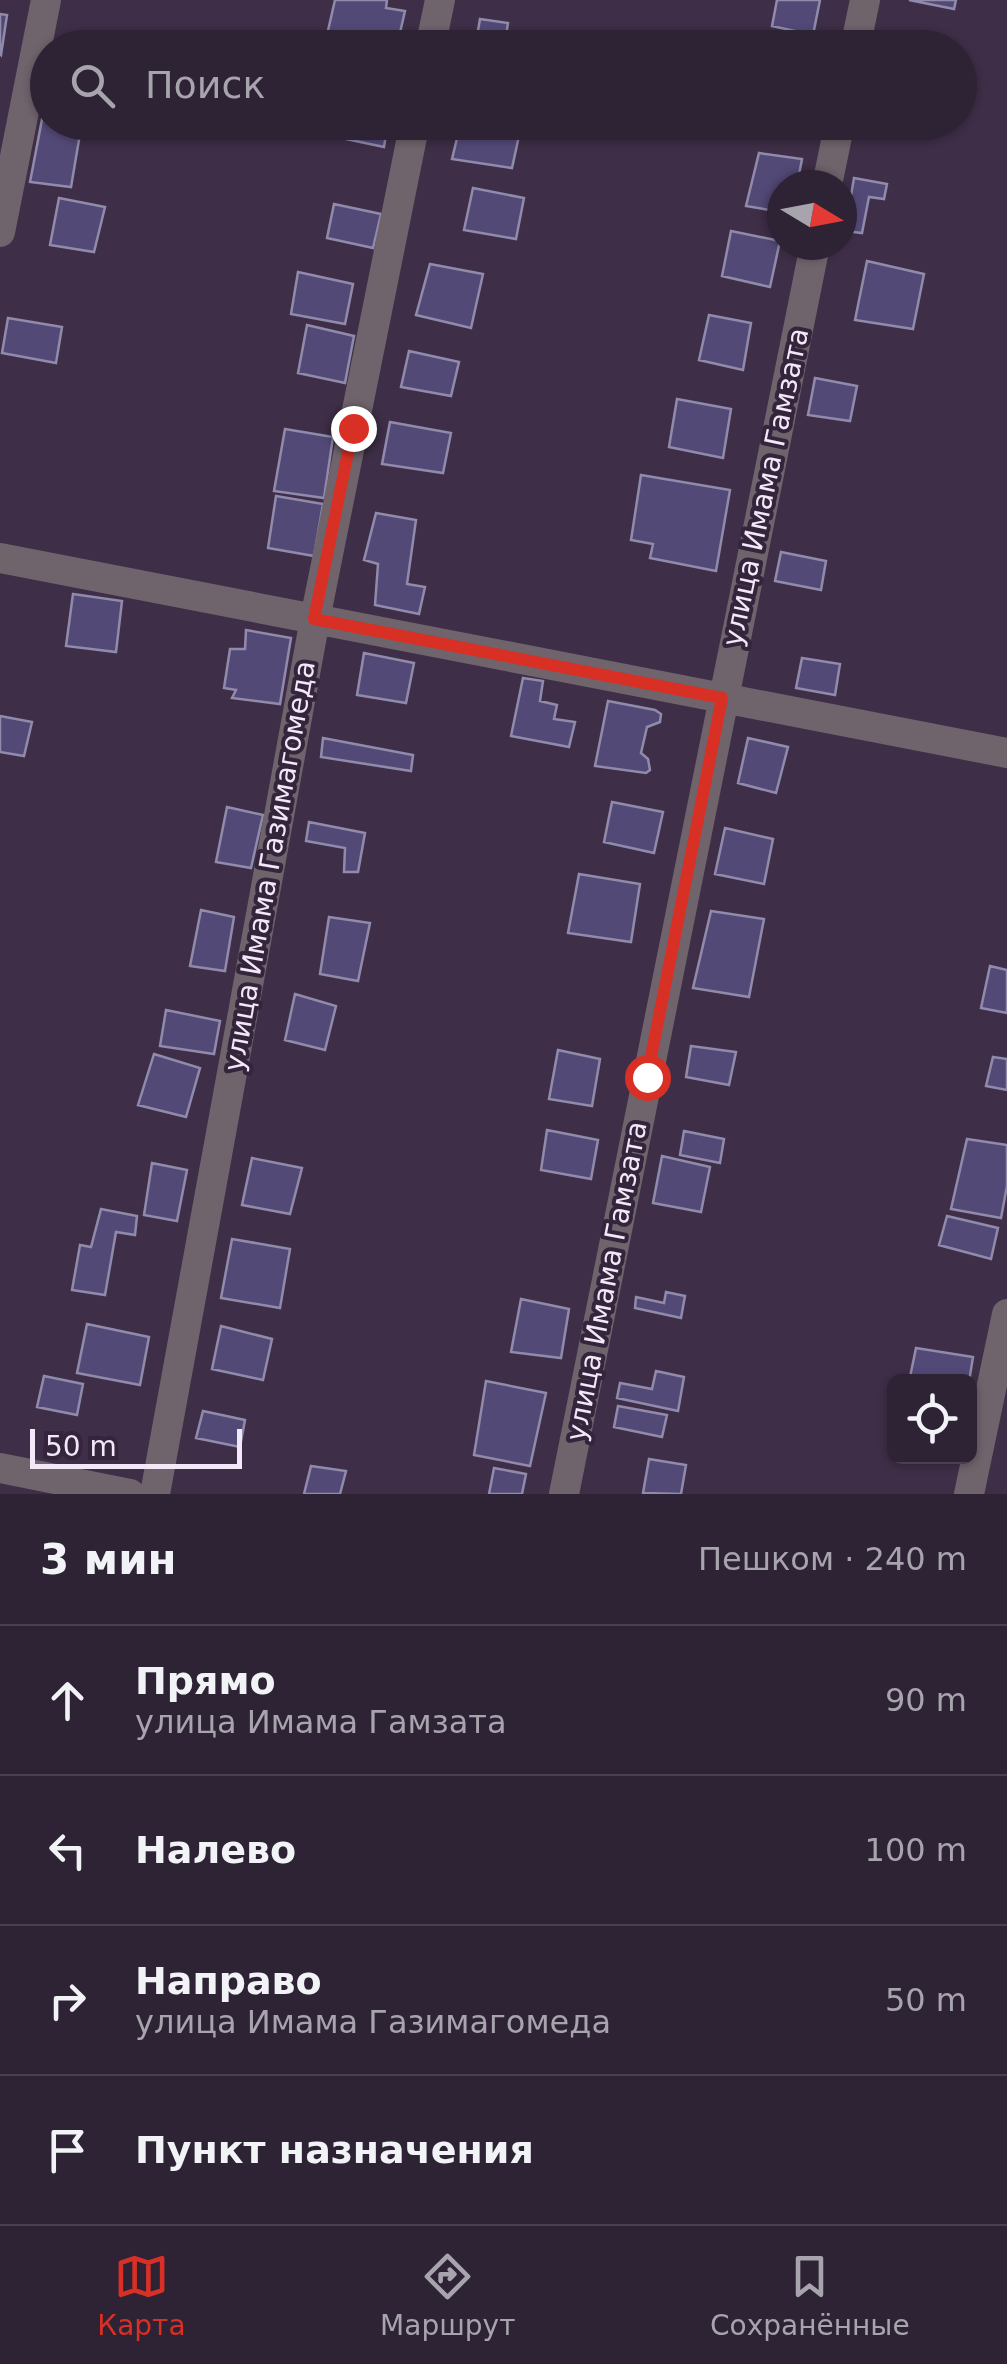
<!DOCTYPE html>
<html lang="ru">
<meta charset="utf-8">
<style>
:root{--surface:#2e2235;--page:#3a2f41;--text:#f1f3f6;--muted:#a7a4ad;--line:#493f50;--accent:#d93025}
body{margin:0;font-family:"DejaVu Sans",sans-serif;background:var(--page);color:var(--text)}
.controls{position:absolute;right:30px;bottom:30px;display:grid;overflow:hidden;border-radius:15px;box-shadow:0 2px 8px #0004}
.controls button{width:90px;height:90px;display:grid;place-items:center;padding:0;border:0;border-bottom:2px solid var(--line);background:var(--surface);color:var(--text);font:50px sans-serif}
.compass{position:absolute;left:767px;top:170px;width:90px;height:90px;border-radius:50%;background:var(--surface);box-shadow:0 2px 8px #0004;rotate:100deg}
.scale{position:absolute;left:30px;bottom:25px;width:212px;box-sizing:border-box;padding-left:10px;border:5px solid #f2e8f8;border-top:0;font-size:28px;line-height:35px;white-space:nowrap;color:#f2e8f8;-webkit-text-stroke:8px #34243c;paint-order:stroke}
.stop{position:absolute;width:30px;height:30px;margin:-22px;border:8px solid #d93025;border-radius:50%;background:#fff}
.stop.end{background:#d93025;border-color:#fff;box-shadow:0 2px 10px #0008}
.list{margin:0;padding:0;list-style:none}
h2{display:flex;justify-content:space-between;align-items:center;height:130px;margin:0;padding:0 40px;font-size:42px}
h2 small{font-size:32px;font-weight:400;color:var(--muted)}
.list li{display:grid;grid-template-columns:65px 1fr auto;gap:30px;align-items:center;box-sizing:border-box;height:150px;padding:0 40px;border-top:2px solid var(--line)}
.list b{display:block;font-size:38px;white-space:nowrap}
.list p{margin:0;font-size:32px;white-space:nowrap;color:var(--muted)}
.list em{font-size:32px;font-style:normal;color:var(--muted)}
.icon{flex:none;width:55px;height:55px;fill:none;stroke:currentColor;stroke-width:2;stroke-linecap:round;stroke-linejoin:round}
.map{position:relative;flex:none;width:1007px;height:1494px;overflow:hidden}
.search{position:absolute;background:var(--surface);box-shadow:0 2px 8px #0004;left:30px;right:30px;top:30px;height:110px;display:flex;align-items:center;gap:25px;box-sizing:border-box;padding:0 35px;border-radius:55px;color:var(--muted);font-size:38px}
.sheet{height:730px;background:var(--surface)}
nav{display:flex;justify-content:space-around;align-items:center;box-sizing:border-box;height:140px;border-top:2px solid var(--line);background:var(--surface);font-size:28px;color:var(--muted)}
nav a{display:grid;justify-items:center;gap:5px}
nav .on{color:var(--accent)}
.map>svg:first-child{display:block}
.building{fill:#534977;stroke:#908bab;stroke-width:2.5}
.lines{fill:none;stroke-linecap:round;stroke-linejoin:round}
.minor{stroke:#6f636c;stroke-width:30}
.route{stroke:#d93025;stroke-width:12}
.labels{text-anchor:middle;stroke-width:8;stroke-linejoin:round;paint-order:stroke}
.street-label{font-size:28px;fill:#f2e8f8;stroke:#34243c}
</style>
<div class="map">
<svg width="1007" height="1494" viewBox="0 0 1007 1494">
<rect width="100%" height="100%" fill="#3e2e47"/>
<path class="building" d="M335 0H387L386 8 405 11 399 37 383 36 380 48H337L341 37 327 35Z
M777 0H820L813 35 772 26Z
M909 0H956L954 9Z
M0 14 7 15 1 55 0 54Z
M480 19 508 23 504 48H475Z
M44 109 48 110V122H82L71 187 30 182Z
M330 122H388L384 147 327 135Z
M461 122H522L512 168 452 159Z
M759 153 802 159 797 185H782V212L746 206Z
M854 178 887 184 884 199 869 197 862 233 845 231Z
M473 188 524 198 516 239 464 230Z
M59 198 105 207 94 252 50 245Z
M334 204 381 214 373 248 327 238Z
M731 231 780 241 770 287 722 276Z
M867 261 924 274 913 329 855 320Z
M430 264 483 274 471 328 416 315Z
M298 272 353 284 345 324 291 314Z
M709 315 751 323 743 370 699 360Z
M8 318 62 327 56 363 2 353Z
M307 325 354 336 345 383 298 373Z
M409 351 459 362 451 396 401 387Z
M815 378 857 386 850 421 808 415Z
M677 399 731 409 723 458 669 447Z
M390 422 451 433 443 473 382 464Z
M285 429 333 437 324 498 274 491Z
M641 475 730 490 716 571 650 558 653 544 631 540Z
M276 496 323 504 314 556 268 548Z
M376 513 416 520 407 584 425 587 419 614 375 605 378 564 364 560Z
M781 552 826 561 821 590 775 581Z
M73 594 122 601 116 652 66 646Z
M246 630 291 638 280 704 232 698 236 690 224 688 230 649H245Z
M364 653 414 663 406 703 357 695Z
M802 658 840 664 835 695 796 688Z
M523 678 543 681 540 701 557 705 554 719 575 722 569 747 511 736Z
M608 701 655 710 661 714 660 722 647 727 641 753 648 759 650 770 646 773 595 766Z
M0 716 32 722 24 756 0 752Z
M323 738 413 755 411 771 321 757Z
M748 738 788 747 776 793 738 783Z
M612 802 663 812 654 853 604 842Z
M227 807 263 815 251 868 216 862Z
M309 822 365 833 358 872H344L345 848 306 841Z
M725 828 773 839 764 884 715 874Z
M579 874 640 884 631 942 568 933Z
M201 910 234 917 225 971 190 966Z
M711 911 764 919 749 997 693 988Z
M329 917 370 923 358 981 320 974Z
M990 966 1007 970V1013L981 1008Z
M295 994 336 1006 325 1050 285 1040Z
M166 1010 220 1021 214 1054 160 1046Z
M691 1046 736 1052 729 1085 686 1077Z
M558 1050 600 1059 592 1106 549 1099Z
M154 1054 200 1068 186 1117 138 1105Z
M993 1057 1007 1059V1090L986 1086Z
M547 1130 598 1140 591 1179 541 1170Z
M684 1131 724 1139 720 1163 680 1155Z
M967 1139 1007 1145V1186L1001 1218 951 1209Z
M662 1156 710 1167 701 1212 653 1203Z
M252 1158 302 1168 290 1214 242 1205Z
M152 1163 187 1170 177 1221 144 1215Z
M101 1209 137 1216 135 1235 116 1232 105 1295 72 1290 80 1245 91 1247Z
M947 1216 998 1228 991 1259 939 1245Z
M232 1239 290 1249 280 1308 221 1298Z
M666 1292 685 1296 681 1318 635 1308 636 1297 664 1303Z
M521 1299 569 1309 561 1358 511 1352Z
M87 1324 149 1337 140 1385 77 1373Z
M221 1326 272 1339 263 1380 212 1369Z
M916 1348 973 1357 969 1382 910 1377Z
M656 1371 684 1377 678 1411 617 1398 620 1383 652 1389Z
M44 1376 83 1384 77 1415 37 1407Z
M486 1381 546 1393 530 1466 474 1455Z
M618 1406 667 1415 662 1437 614 1427Z
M203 1411 245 1420 240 1447 196 1438Z
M649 1459 686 1465 681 1494 643 1493Z
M311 1466 346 1471 340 1494H304Z
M494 1468 526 1474 522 1494H489Z"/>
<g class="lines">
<path class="minor" d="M430 48 440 0
M855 48 865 0
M827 185 840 122
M0 232 46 0
M0 558 1007 753
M0 1468 130 1494
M155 1494 315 619 415 122
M564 1494 815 245
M969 1494 1007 1314"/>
</g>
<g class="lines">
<path class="route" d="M353 428 314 619 722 698 647 1077"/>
</g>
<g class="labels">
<g class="street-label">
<text transform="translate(765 487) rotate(-78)" y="10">улица Имама Гамзата</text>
<text transform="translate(269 866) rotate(-80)" y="10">улица Имама Газимагомеда</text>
<text transform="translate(606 1281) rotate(-79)" y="10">улица Имама Гамзата</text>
</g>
</g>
</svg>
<div class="controls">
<button><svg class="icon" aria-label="locate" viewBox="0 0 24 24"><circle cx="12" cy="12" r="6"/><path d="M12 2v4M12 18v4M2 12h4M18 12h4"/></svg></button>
</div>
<svg class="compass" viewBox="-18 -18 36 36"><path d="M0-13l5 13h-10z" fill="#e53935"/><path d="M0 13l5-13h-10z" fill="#a7a4ad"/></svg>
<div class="scale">50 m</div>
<div class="stop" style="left:647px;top:1077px"></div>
<div class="stop end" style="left:353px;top:428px"></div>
<div class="search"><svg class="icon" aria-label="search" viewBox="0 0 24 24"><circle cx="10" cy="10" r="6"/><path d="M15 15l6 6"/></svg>Поиск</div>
</div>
<section class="sheet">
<h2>3 мин<small>Пешком · 240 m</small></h2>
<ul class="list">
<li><svg class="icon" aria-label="ahead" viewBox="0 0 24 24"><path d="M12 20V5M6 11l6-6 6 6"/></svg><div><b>Прямо</b><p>улица Имама Гамзата</p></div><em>90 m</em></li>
<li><svg class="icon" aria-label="left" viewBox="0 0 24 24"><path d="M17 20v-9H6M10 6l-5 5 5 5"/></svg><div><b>Налево</b></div><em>100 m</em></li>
<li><svg class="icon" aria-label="right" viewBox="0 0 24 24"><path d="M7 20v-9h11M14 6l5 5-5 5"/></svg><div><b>Направо</b><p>улица Имама Газимагомеда</p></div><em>50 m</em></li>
<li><svg class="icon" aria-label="arrive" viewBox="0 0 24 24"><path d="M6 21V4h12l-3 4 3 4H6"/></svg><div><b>Пункт назначения</b></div></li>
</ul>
</section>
<nav>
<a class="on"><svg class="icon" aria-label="map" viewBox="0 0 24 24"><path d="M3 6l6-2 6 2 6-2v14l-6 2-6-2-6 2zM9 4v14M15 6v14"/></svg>Карта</a>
<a><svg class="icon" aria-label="directions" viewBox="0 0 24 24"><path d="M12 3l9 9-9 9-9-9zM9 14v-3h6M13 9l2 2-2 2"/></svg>Маршрут</a>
<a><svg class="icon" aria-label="saved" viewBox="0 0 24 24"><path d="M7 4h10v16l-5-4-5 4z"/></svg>Сохранённые</a>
</nav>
